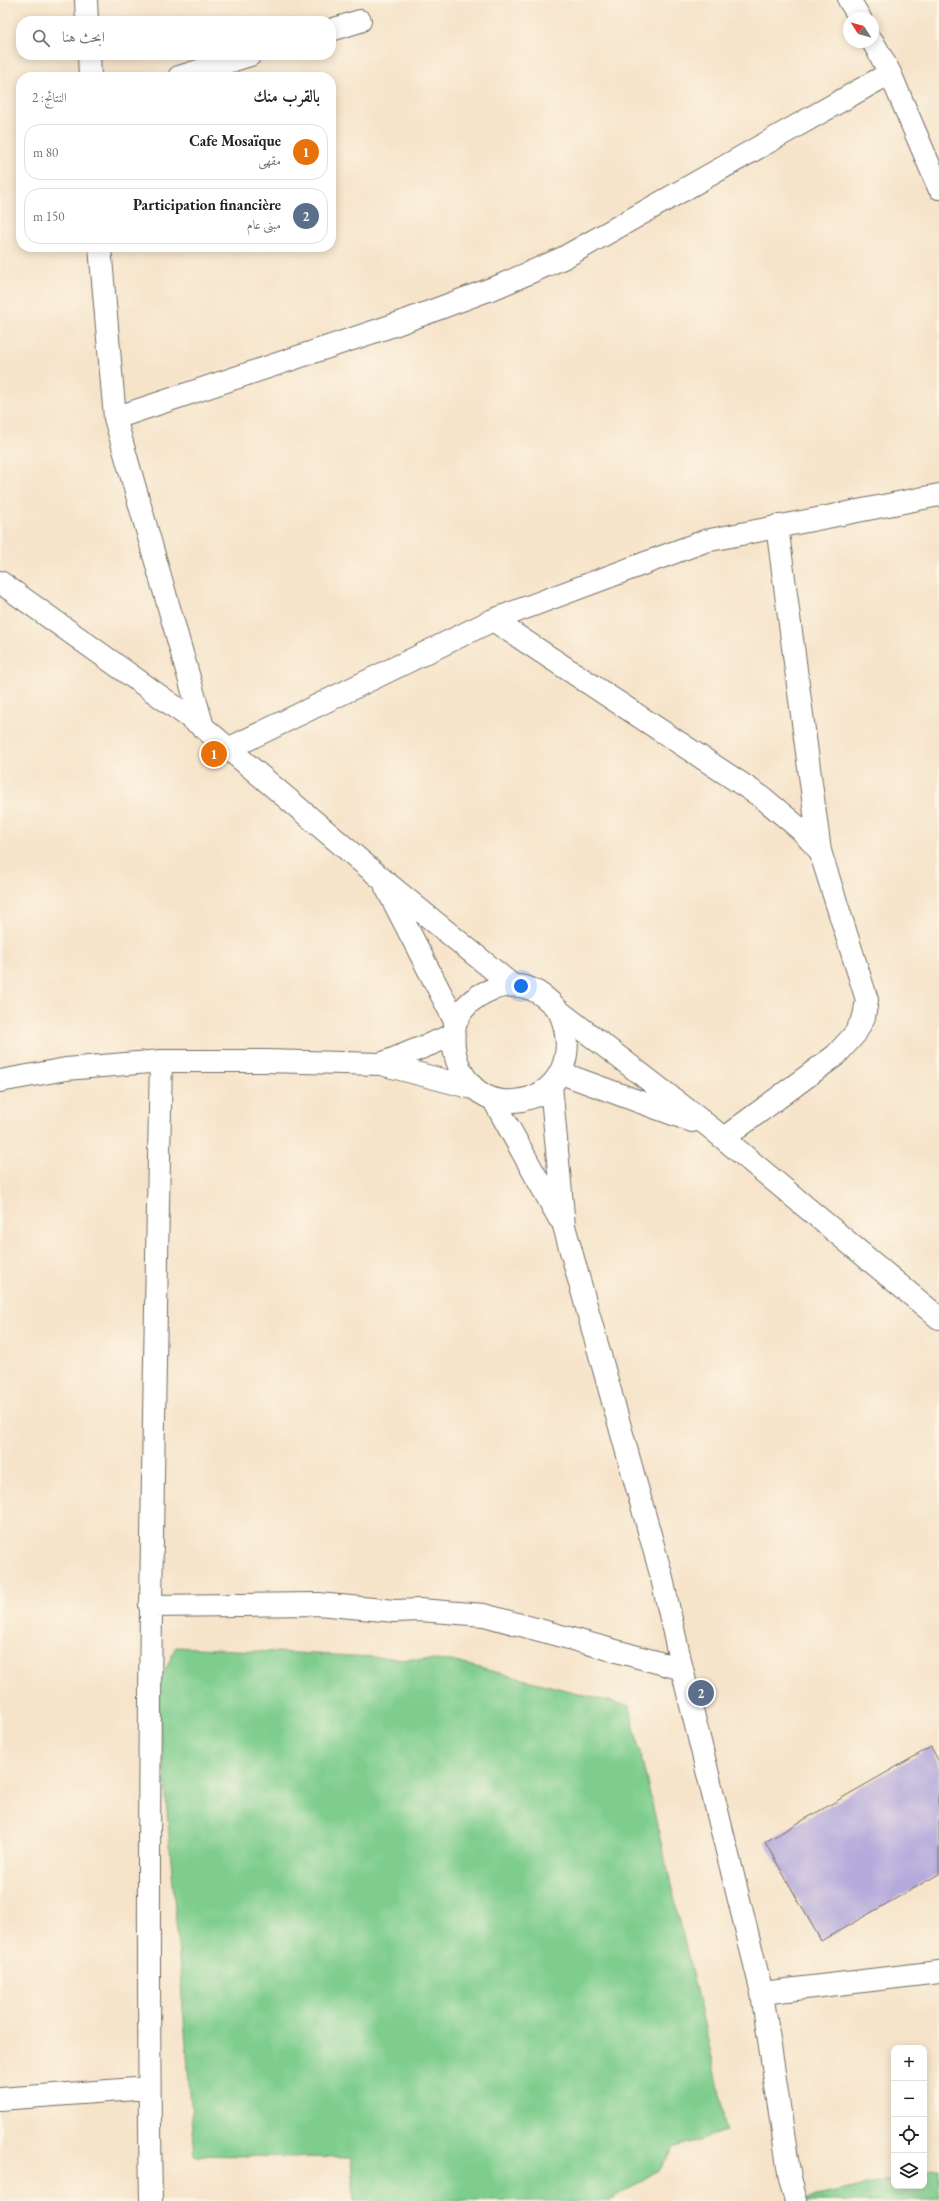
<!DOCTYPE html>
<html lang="ar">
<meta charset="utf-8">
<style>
:root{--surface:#fff;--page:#f6f6f6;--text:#202124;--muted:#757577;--line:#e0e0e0;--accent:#7c3aed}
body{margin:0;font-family:"EB Garamond",Amiri,serif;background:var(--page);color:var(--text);direction:rtl}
.controls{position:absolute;right:12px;bottom:12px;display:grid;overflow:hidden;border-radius:8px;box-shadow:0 2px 10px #0003}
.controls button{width:36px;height:36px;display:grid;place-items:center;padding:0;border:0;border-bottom:1px solid var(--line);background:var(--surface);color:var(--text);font:20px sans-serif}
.compass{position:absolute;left:843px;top:12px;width:36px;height:36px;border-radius:50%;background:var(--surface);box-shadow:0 2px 10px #0003;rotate:306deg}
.you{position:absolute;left:521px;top:986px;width:14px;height:14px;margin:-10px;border:3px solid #fff;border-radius:50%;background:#1a73e8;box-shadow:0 0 0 6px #1a73e833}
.badge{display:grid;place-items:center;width:26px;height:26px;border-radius:50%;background:var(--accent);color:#fff;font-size:13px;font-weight:700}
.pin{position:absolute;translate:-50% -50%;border:2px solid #fff;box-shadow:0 1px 4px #0006}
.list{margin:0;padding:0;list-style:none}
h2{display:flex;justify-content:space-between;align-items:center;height:52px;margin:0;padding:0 16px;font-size:17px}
h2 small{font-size:13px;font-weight:400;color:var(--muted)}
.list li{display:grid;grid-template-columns:26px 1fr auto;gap:12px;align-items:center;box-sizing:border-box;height:56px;margin:0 8px 8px;padding:0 8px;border:1px solid var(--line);border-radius:16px}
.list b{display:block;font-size:15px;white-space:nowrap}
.list p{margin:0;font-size:13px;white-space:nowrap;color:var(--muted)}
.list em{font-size:13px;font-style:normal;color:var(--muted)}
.icon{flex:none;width:22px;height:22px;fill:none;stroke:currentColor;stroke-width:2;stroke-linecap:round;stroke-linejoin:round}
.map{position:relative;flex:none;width:939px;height:2201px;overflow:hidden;direction:ltr}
.search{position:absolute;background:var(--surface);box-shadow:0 2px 10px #0003;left:16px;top:16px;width:320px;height:44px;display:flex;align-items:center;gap:10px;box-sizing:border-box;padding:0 14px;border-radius:16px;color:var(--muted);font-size:15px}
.panel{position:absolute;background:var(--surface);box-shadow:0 2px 10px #0003;left:16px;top:72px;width:320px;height:180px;border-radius:16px;direction:rtl}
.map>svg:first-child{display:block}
.green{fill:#7ecd8d;stroke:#547c5c}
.building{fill:#b5aadc}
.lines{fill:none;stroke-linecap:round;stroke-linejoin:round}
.minor-casing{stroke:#726c63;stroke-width:24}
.minor{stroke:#fff;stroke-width:22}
</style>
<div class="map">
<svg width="939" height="2201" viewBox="0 0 939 2201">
<rect width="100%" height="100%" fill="#fcf5e5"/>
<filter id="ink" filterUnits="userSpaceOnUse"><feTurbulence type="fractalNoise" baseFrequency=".025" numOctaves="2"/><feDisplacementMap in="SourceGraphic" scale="8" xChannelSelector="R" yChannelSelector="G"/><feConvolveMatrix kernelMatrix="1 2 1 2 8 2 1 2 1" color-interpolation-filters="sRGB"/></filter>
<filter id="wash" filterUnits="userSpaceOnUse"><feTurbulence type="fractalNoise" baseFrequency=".012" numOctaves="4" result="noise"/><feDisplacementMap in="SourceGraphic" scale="16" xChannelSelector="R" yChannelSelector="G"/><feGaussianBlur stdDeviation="0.9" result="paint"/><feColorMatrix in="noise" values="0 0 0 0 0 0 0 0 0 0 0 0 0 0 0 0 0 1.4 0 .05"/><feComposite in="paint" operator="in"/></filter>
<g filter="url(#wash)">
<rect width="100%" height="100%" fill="#f6e4ca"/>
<path class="green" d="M176 1647 452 1661 629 1706 718 2083 726 2131 673 2148 659 2171 609 2201H354L351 2158 195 2155 157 1688Z
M939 2169V2197L925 2201H804L803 2199 894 2179V2186H924V2172Z"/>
<g id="blocks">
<path class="building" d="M931 1747 939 1762V1874L821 1941 765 1842Z"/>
</g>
</g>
<g filter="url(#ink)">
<use href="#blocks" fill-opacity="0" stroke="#726c63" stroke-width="1"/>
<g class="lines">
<g class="minor-casing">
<path id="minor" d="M86 0 87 21
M849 0 860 18
M331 30 360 21
M873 42 890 73 939 188
M89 55 90 77
M179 77 250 55
M100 247 115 418 203 727
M115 418 397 324 499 286 563 258 890 73
M777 526 820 851
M0 582 203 727 382 879 512 985
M493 620 763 798 800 829 820 851 867 1000 864 1017 855 1034 836 1055 724 1138
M228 749 493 620 648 562 705 541 939 495
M386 887 456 1023
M559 1011C578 1051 562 1097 514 1101 473 1105 447 1063 455 1026 463 996 503 978 531 989 543 994 551 1002 559 1011L711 1128 939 1318
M381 1064 453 1035
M561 1073 692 1121
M0 1081 66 1069 161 1061H265L381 1064 473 1088
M551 1085 564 1226 661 1574 682 1669 762 1993 790 2179 796 2201
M493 1099 559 1218
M150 1606 318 1604 395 1611 420 1610 484 1615 682 1669
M762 1993 939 1972
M0 2099 149 2088
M151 2201C145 1821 153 1441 161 1061"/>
</g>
<use href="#minor" class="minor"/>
</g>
</g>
</svg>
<div class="controls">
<button>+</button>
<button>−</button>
<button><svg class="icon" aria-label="locate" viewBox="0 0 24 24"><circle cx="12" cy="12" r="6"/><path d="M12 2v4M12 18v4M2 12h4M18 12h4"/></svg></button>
<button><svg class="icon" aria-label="layers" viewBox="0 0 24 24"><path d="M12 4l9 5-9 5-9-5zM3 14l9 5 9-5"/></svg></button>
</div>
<svg class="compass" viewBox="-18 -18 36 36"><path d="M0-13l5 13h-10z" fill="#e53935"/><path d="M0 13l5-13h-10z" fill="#757577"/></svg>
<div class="you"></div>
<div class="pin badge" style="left:214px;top:754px;background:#e8710a">1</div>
<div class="pin badge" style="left:701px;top:1693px;background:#5c6f8a">2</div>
<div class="search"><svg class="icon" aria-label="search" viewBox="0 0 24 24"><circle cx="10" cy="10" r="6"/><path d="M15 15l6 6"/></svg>ابحث هنا</div>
<section class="panel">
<h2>بالقرب منك<small>النتائج: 2</small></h2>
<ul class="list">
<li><span class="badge" style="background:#e8710a">1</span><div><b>Cafe Mosaïque</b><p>مقهى</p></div><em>80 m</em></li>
<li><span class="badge" style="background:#5c6f8a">2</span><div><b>Participation financière</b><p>مبنى عام</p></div><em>150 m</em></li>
</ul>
</section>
</div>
